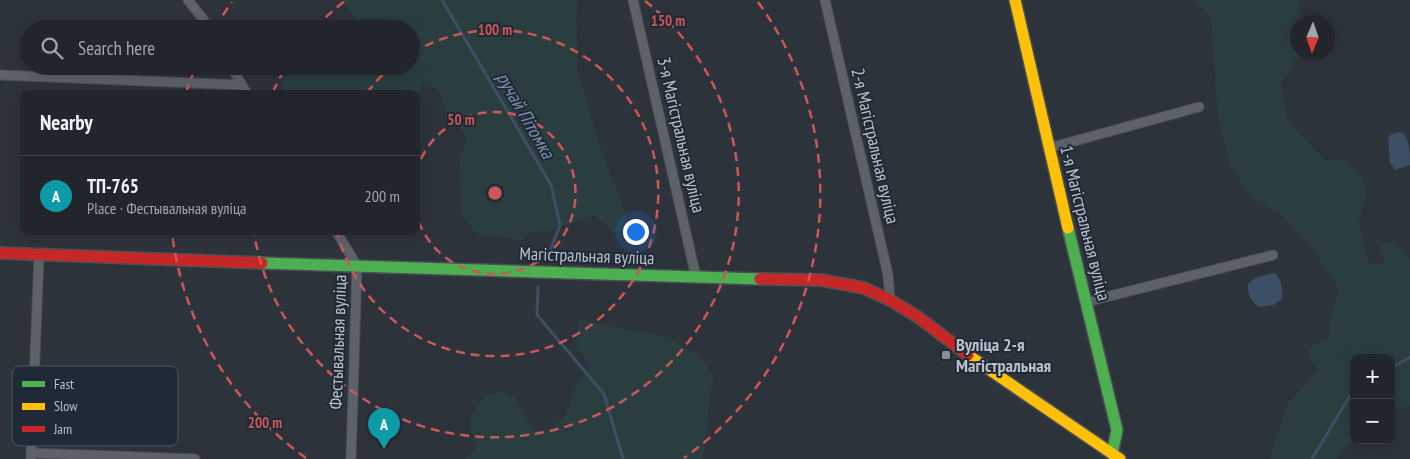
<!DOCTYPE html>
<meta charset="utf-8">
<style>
:root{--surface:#22262c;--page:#2a2e34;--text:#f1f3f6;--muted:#a2a5a9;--line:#3f4348;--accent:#db2777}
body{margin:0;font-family:"PT Sans Narrow",sans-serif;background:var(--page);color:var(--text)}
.controls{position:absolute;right:15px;bottom:15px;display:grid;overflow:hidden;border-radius:10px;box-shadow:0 2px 12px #0003}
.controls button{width:45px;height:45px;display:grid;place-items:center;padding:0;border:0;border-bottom:1px solid var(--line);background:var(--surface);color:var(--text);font:25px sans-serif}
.compass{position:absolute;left:1290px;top:15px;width:45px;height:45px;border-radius:50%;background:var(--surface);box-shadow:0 2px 12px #0003;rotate:182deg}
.you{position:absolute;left:635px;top:231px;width:18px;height:18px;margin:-12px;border:4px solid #fff;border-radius:50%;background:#1a73e8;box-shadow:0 0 0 8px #1a73e833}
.badge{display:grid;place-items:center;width:32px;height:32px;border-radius:50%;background:var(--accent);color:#fff;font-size:16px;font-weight:700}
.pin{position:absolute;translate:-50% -41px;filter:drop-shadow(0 1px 2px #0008)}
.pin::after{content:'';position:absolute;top:26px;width:18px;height:15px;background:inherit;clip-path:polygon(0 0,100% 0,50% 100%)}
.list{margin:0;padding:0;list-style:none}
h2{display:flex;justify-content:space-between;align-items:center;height:65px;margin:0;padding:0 20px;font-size:21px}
h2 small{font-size:16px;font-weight:400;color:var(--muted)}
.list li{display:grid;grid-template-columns:32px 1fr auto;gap:15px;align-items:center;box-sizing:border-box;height:80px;padding:0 20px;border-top:1px solid var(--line)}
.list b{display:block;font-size:19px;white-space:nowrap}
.list p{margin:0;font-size:16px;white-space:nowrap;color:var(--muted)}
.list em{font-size:16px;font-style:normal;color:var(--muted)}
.icon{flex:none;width:28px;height:28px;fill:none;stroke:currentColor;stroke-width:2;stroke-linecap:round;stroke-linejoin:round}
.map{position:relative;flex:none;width:1410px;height:459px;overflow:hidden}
.search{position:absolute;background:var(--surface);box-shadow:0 2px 12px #0003;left:20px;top:20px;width:400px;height:55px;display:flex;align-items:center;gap:12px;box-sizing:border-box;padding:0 18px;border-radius:28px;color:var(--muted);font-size:19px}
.panel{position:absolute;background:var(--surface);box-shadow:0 2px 12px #0003;left:20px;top:90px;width:400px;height:145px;border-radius:10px}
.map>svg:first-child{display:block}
.green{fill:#2a3e40}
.water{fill:#3c4f65}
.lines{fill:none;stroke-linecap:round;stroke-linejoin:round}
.stream{stroke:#3c4f65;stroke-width:3}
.street-casing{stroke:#4b4f55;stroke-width:11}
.fast-casing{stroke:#4b4f55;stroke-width:14}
.slow-casing{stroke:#4b4f55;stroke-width:14}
.jam-casing{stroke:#4b4f55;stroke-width:14}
.street{stroke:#5d6268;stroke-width:9}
.fast{stroke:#4caf50;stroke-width:11}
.slow{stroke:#ffc107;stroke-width:11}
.jam{stroke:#c62828;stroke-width:11}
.ring{fill:none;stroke:#cd5659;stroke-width:2.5;stroke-dasharray:9 6}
.poi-dot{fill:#878f98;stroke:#202a36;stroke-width:2}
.labels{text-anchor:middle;stroke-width:4;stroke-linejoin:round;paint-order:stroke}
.street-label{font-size:18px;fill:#b8c0cb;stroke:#202a36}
.poi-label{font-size:18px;font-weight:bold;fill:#b8c0cb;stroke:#202a36;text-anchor:start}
.water-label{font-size:19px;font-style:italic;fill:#7992ac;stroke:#202a36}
.key{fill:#202a36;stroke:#4e5763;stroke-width:1}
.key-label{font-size:14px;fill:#b8c0cb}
.centre{fill:#cd5659;stroke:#202a36;stroke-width:2.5}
.ring-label{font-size:15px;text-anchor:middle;font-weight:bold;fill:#cd5659;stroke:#202a36;stroke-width:4;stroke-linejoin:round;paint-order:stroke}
</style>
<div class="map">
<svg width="1410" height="459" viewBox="0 0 1410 459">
<rect width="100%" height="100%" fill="#2d333a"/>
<path class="green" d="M341 0H578L576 16 578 73 601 148 628 220 624 232 612 231 594 215 548 231H532L522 240 477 234 462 215 459 155 467 143 463 131 453 125 438 91 429 81 423 83 418 100 416 101V94H284L282 77 290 66H411V29H363Z
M1192 0H1298L1297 2 1302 22H1298V52L1300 53 1281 85 1288 121 1325 160H1345L1361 175 1367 194 1359 218 1367 260 1377 265 1385 264 1380 251 1382 243 1393 242 1410 259V406L1391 411V358H1354V440H1357L1348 443 1337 459H1271V453L1288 403 1318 370 1310 360 1309 348 1329 337V324L1339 288 1312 248 1280 214 1253 199 1229 163 1217 111 1214 54 1210 14Z
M578 320 667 337 699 355 713 376 703 459H464L477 448 470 428 471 416 484 396 499 392 515 397 532 429 547 432 566 415 574 389 591 366 576 348Z"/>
<path class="water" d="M1398 132C1410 132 1410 153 1410 165L1395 170 1390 163 1388 138 1392 134Z
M1275 273C1282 279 1284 293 1281 300L1273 305 1259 307C1251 301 1247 294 1248 284 1255 277 1265 275 1275 273Z"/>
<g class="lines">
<path class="stream" d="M442 0 551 185 560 225 550 251
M538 287 537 315 604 394 623 459
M1391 368 1410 357
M1312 459 1354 389"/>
<g class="street-casing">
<path id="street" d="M188 0 203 19 209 29
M633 0 696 277
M825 0 888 275 890 300
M231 66 247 94
M0 75 242 85
M1049 148 1199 107
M336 231 357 266 351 459
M1086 302 1273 255
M31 453 195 459
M31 459 39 255"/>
</g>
<g class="fast-casing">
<path id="fast" d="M1068 228 1117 430 1112 454
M262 263 760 279"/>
</g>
<g class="slow-casing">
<path id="slow" d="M1015 0 1068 228
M968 355 1120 459"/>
</g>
<g class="jam-casing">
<path id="jam" d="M0 253 262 263
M760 279 821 280 864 288 890 300 918 317 968 355"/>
</g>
<use href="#street" class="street"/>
<use href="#fast" class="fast"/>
<use href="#slow" class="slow"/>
<use href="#jam" class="jam"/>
</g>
<g class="ring">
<path d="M416 173A81 81 0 1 1 416 213"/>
<path d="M367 93A163 163 0 0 1 392 66M412 53A163 163 0 1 1 337 232"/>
<path d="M273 92A244 244 0 0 1 286 67M315 28A244 244 0 0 1 345 1M645 1A244 244 0 1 1 254 233"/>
<path d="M306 458A325 325 0 0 1 172 233M186 93A325 325 0 0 1 195 69M215 28A325 325 0 0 1 232 2M758 2A325 325 0 0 1 684 458"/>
</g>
<rect class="poi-dot" x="941" y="350" width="10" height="10" rx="2.5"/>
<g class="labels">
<g class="street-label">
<text transform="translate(681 135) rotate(77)" y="6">3-я Магістральная вуліца</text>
<text transform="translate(875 146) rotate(77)" y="6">2-я Магістральная вуліца</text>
<text transform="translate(1085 223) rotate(76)" y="6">1-я Магістральная вуліца</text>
<text transform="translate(587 256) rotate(2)" y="6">Магістральная вуліца</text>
<text transform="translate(338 342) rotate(-88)" y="6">Фестывальная вуліца</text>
</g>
<g class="poi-label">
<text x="956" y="351">Вуліца 2-я<tspan x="956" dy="21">Магістральная</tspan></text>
</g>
<g class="water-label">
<text transform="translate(526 115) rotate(60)" y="7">ручай Пітомка</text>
</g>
</g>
<rect x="12" y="366" width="166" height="80" rx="8" class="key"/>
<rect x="22" y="381" width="23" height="6" fill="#4caf50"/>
<rect x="22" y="403" width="23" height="7" fill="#ffc107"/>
<rect x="22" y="426" width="23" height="6" fill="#c62828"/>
<g class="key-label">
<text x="54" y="389">Fast</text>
<text x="54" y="411">Slow</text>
<text x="54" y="434">Jam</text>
</g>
<circle cx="495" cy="193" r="8" class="centre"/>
<g class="ring-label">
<text x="668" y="26">150 m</text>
<text x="495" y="35">100 m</text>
<text x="461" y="125">50 m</text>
<text x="265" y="428">200 m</text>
</g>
</svg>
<div class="controls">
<button>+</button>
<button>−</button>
</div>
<svg class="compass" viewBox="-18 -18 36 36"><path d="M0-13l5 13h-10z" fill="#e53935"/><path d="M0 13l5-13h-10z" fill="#a2a5a9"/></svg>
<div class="you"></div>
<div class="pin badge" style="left:384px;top:449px;background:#0f9aa8">A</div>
<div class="search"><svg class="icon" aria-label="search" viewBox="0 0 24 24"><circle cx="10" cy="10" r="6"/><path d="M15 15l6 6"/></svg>Search here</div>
<section class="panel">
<h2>Nearby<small></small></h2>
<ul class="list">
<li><span class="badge" style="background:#0f9aa8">A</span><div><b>ТП-765</b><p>Place · Фестывальная вуліца</p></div><em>200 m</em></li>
</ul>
</section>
</div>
